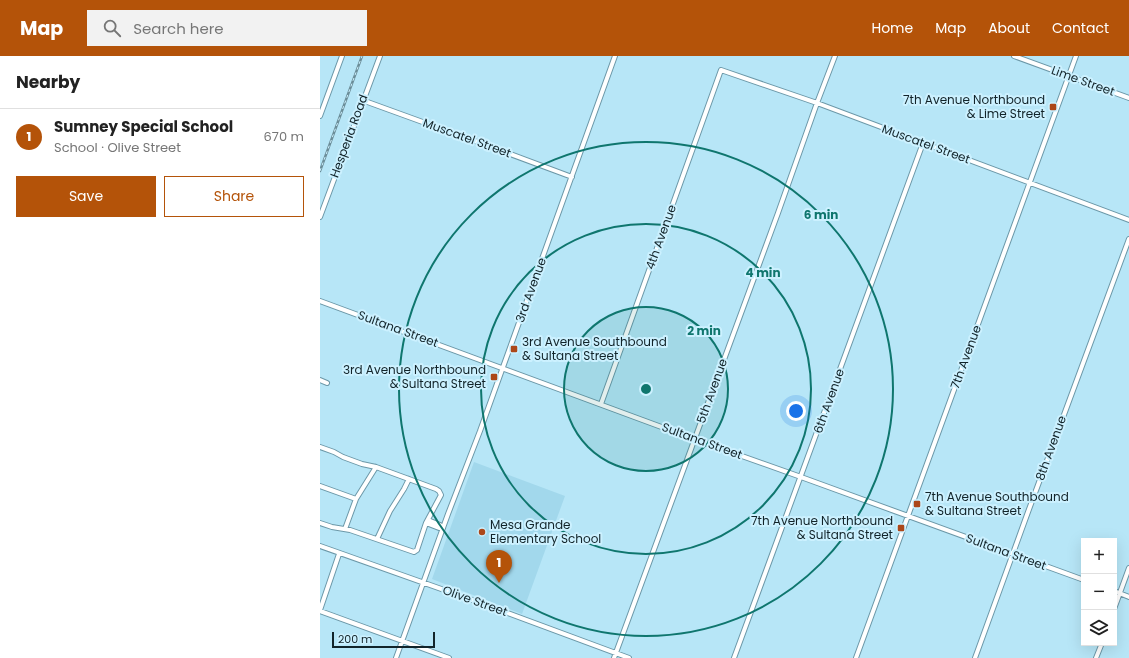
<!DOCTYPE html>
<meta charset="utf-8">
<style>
:root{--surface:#fff;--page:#f2f2f2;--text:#222;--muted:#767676;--line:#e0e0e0;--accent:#b45309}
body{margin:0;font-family:Poppins,sans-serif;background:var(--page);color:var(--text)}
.controls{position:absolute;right:12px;bottom:12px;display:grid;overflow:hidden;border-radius:0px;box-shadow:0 4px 16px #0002}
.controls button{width:36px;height:36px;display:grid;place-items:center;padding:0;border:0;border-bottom:1px solid var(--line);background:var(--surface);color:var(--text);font:20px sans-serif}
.scale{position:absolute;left:12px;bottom:10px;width:103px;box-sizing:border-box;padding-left:4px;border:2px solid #12242a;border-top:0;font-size:11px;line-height:14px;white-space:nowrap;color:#12242a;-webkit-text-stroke:3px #ccf1ff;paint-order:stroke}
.you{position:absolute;left:476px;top:355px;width:14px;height:14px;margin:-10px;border:3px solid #fff;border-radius:50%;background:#1a73e8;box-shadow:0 0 0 6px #1a73e833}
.badge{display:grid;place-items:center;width:26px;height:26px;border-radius:50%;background:var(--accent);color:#fff;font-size:13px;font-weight:700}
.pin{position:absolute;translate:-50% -33px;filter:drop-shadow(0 1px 2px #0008)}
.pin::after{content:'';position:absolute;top:21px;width:14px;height:12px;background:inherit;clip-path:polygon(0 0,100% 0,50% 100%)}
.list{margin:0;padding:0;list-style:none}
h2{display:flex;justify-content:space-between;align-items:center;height:52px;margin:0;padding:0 16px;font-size:17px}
h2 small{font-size:13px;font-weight:400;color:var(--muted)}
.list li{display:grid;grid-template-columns:26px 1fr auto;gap:12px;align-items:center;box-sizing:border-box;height:56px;padding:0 16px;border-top:1px solid var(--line)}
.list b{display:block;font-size:15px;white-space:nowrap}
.list p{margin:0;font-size:13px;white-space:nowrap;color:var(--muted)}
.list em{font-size:13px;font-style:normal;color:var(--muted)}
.actions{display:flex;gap:8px;padding:12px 16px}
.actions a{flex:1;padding:9px 0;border:1px solid var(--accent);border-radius:0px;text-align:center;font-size:14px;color:var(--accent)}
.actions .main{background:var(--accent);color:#fff}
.icon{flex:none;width:22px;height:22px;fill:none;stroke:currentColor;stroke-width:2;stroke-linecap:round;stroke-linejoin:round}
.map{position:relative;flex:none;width:809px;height:602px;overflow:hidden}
header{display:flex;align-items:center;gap:24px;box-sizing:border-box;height:56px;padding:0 20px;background:var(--accent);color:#fff}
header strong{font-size:19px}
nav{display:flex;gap:22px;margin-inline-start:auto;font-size:14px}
.search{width:280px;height:36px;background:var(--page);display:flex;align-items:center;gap:10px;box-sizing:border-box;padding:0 14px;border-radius:0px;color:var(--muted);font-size:15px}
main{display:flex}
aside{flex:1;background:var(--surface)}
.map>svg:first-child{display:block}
.built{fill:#a2d8ec}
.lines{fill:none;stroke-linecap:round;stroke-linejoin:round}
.minor-casing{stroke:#6c98a8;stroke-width:6}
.minor{stroke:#fff;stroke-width:4}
.rail-casing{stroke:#6b8d98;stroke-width:2.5}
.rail{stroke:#ccf1ff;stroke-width:1;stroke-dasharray:3;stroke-linecap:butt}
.ring{fill:none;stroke:#0f766e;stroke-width:2}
.poi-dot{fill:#ac4719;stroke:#ccf1ff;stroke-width:1.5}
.labels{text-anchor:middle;stroke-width:4;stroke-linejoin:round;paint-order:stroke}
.street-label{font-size:12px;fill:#12242a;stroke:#ccf1ff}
.poi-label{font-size:12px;fill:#12242a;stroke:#ccf1ff;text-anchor:end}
.centre{fill:#0f766e;stroke:#ccf1ff;stroke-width:2}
.ring-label{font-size:12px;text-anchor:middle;font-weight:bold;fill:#0f766e;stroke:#ccf1ff;stroke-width:4;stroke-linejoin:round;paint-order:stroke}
</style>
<header>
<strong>Map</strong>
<div class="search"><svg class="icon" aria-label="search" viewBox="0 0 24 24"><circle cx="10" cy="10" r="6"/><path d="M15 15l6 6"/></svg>Search here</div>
<nav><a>Home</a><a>Map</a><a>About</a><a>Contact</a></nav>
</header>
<main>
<aside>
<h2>Nearby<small></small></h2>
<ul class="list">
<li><span class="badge">1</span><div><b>Sumney Special School</b><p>School · Olive Street</p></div><em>670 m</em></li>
</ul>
<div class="actions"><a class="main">Save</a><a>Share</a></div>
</aside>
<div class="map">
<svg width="809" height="602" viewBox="0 0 809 602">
<rect width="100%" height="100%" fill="#b7e6f7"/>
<path class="built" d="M154 406 245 440 202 558 112 523Z"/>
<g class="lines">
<g class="minor-casing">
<path id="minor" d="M694 0 809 42
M42 44 166 89 252 121
M0 60 22 0
M0 161 60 0
M0 245 374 383 481 421 764 524
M0 324 7 327
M281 348 401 14 497 47 809 164
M0 391 14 396 23 401 42 408 56 411 116 433 119 435 121 439 106 467 97 494 94 496 30 474 12 471 0 467
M0 430 36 443
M108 464 120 469 123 472
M106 467 119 472H123
M25 473 36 443 56 411
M57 483 70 455 84 433 89 423
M0 490 158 546 309 602
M794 535 809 541
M794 553 809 512
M0 554 19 498
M0 555 129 602
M76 602 128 458 160 375 295 0
M294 602 458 157 497 47 515 0
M414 602 603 87
M536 602 756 0
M655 602 708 456 809 183
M776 602 782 587"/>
</g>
<use href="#minor" class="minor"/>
<g class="rail-casing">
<path id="rail" d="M0 115 42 0"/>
</g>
<use href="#rail" class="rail"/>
</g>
<circle cx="326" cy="333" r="82" fill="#0f766e" fill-opacity=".12"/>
<g class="ring">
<circle cx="326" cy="333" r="82"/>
<circle cx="326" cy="333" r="165"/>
<circle cx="326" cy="333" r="247"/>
</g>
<g class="poi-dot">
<rect x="729" y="47" width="8" height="8" rx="2"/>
<rect x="190" y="289" width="8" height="8" rx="2"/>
<rect x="170" y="317" width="8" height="8" rx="2"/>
<rect x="593" y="444" width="8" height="8" rx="2"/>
<rect x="577" y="468" width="8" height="8" rx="2"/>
<circle cx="162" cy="476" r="4"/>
</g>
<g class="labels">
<g class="street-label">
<text transform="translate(763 25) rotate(20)" y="4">Lime Street</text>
<text transform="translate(29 80) rotate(-70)" y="4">Hesperia Road</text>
<text transform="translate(147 82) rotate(20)" y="4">Muscatel Street</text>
<text transform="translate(606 88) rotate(20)" y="4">Muscatel Street</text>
<text transform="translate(341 181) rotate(-70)" y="4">4th Avenue</text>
<text transform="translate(211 234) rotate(-70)" y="4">3rd Avenue</text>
<text transform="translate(78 273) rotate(20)" y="4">Sultana Street</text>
<text transform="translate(646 301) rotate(-70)" y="4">7th Avenue</text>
<text transform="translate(392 335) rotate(-70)" y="4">5th Avenue</text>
<text transform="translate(509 345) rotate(-70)" y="4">6th Avenue</text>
<text transform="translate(382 385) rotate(20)" y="4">Sultana Street</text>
<text transform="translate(731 392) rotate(-70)" y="4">8th Avenue</text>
<text transform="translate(686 496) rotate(20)" y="4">Sultana Street</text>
<text transform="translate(155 545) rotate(20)" y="4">Olive Street</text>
</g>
<g class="poi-label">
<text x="725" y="48">7th Avenue Northbound<tspan x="725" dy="14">&amp; Lime Street</tspan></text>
<text x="202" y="290" text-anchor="start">3rd Avenue Southbound<tspan x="202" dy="14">&amp; Sultana Street</tspan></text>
<text x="166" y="318">3rd Avenue Northbound<tspan x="166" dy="14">&amp; Sultana Street</tspan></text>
<text x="605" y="445" text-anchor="start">7th Avenue Southbound<tspan x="605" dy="14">&amp; Sultana Street</tspan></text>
<text x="573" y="469">7th Avenue Northbound<tspan x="573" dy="14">&amp; Sultana Street</tspan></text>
<text x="170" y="473" text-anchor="start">Mesa Grande<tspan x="170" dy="14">Elementary School</tspan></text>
</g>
</g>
<circle cx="326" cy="333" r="6" class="centre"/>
<g class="ring-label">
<text x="501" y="163">6 min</text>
<text x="443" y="221">4 min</text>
<text x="384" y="279">2 min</text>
</g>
</svg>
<div class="controls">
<button>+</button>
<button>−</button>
<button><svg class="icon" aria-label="layers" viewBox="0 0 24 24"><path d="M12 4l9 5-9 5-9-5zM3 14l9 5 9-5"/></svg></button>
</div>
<div class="scale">200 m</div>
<div class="you"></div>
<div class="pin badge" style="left:179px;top:527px">1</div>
</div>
</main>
